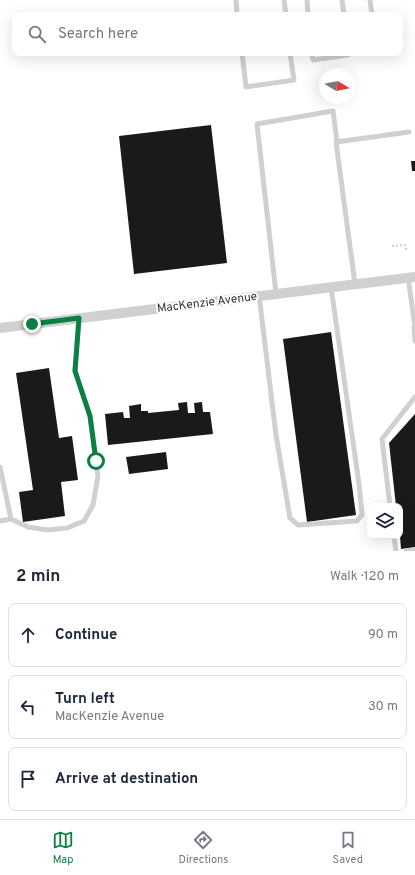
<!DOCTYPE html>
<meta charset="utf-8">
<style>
:root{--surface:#fff;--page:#f2f2f3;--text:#1f2937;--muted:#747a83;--line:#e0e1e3;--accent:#0b8043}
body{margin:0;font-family:Overpass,sans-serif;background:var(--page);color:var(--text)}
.controls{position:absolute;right:12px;bottom:12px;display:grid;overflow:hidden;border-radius:8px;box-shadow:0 4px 16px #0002}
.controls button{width:36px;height:36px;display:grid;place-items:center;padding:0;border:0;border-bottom:1px solid var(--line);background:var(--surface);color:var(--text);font:20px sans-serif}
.compass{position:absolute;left:319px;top:68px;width:36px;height:36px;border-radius:50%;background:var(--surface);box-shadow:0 4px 16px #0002;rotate:100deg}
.stop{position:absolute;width:12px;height:12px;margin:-9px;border:3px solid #0b8043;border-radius:50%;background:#fff}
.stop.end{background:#0b8043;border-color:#fff;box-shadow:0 1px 4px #0008}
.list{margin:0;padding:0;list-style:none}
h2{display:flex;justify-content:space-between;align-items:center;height:52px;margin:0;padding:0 16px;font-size:17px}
h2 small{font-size:13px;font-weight:400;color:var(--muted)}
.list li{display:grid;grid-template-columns:26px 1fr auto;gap:12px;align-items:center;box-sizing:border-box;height:64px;margin:0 8px 8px;padding:0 8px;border:1px solid var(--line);border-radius:8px}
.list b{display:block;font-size:15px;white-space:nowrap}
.list p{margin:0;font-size:13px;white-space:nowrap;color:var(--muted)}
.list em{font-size:13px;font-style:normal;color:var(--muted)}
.icon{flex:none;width:22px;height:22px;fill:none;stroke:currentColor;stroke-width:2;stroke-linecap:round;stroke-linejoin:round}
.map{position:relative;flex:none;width:415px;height:551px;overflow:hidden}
.search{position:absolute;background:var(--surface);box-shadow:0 4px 16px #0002;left:12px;right:12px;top:12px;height:44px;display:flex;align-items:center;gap:10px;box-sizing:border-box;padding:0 14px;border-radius:8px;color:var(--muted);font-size:15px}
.sheet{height:268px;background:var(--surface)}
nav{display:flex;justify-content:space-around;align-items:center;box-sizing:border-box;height:56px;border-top:1px solid var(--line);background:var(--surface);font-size:11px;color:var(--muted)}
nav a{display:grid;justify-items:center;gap:2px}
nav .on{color:var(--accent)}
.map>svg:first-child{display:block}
.building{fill:#1a1a1a}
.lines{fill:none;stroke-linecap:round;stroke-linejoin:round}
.path{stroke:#cdcdcd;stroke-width:2;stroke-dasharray:2 2;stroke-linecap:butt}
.lane{stroke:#d0d0d0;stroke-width:5}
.street{stroke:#d0d0d0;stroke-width:10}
.route{stroke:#0b8043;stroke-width:5}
.labels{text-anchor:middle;stroke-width:4;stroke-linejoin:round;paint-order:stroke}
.street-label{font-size:12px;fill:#333;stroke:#fff}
</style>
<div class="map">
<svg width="415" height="551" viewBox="0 0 415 551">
<rect width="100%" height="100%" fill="#fff"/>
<path class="building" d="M211 125 227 263 134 274 119 136Z
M411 161H415V171H412Z
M331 332 356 515 307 522 283 339Z
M49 368 59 438 72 436 78 480 61 482 65 516 23 522 19 492 33 490 16 373Z
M187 402 188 413H195L194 403 202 402 203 412H210L213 434 108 445 105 414 123 412 124 418H130L129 406 141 404V411H148V413L179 410 178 403Z
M415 414V547L401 549 400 536V506H396L389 443Z
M166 452 168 469 129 474 126 457Z"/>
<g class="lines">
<path class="path" d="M392 246 405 245 407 251"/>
<path class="lane" d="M236 0 237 15
M284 0 286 15
M307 0 308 15
M342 0 344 15
M370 0 372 15
M242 53 246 87 294 80 290 53
M312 53 313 60 348 55V53
M408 277 415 327
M355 284 336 142 409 132
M276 293 257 124 333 111 337 142
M259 295 276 435 290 518 298 525 357 521 362 515 359 484 331 287
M414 327 415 341
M0 467 11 519 28 527 48 530 67 528 84 521 93 505 98 476 90 416 75 371 79 318
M390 506 382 439 415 397
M0 521 11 519
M394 536 396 551
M406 551 415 550"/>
<path class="street" d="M0 328 415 277"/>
</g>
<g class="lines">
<path class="route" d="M32 324 79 318 75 371 90 416 96 461"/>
</g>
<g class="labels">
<g class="street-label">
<text transform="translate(207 302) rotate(-7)" y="4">MacKenzie Avenue</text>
</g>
</g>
</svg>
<div class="controls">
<button><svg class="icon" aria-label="layers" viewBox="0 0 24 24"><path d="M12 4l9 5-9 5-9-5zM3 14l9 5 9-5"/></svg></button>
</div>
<svg class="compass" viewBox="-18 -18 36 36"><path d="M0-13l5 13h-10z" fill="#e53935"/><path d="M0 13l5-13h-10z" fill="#747a83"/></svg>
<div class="stop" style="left:96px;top:461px"></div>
<div class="stop end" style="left:32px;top:324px"></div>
<div class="search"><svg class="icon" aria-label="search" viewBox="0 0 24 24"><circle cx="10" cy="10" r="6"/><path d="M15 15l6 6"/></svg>Search here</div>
</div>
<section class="sheet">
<h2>2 min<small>Walk · 120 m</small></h2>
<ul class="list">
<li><svg class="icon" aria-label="ahead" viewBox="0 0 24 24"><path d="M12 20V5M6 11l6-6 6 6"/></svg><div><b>Continue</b></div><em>90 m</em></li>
<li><svg class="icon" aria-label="left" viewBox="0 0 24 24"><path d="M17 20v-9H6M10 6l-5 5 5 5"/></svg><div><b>Turn left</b><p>MacKenzie Avenue</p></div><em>30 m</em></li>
<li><svg class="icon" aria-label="arrive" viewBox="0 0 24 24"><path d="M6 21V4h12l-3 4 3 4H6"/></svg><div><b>Arrive at destination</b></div></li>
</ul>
</section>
<nav>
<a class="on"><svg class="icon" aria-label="map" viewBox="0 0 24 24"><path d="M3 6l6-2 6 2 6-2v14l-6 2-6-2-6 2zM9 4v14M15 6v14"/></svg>Map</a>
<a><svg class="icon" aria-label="directions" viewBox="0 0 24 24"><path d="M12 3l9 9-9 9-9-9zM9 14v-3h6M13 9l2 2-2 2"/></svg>Directions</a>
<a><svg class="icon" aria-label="saved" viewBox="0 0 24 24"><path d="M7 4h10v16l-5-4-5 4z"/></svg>Saved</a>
</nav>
